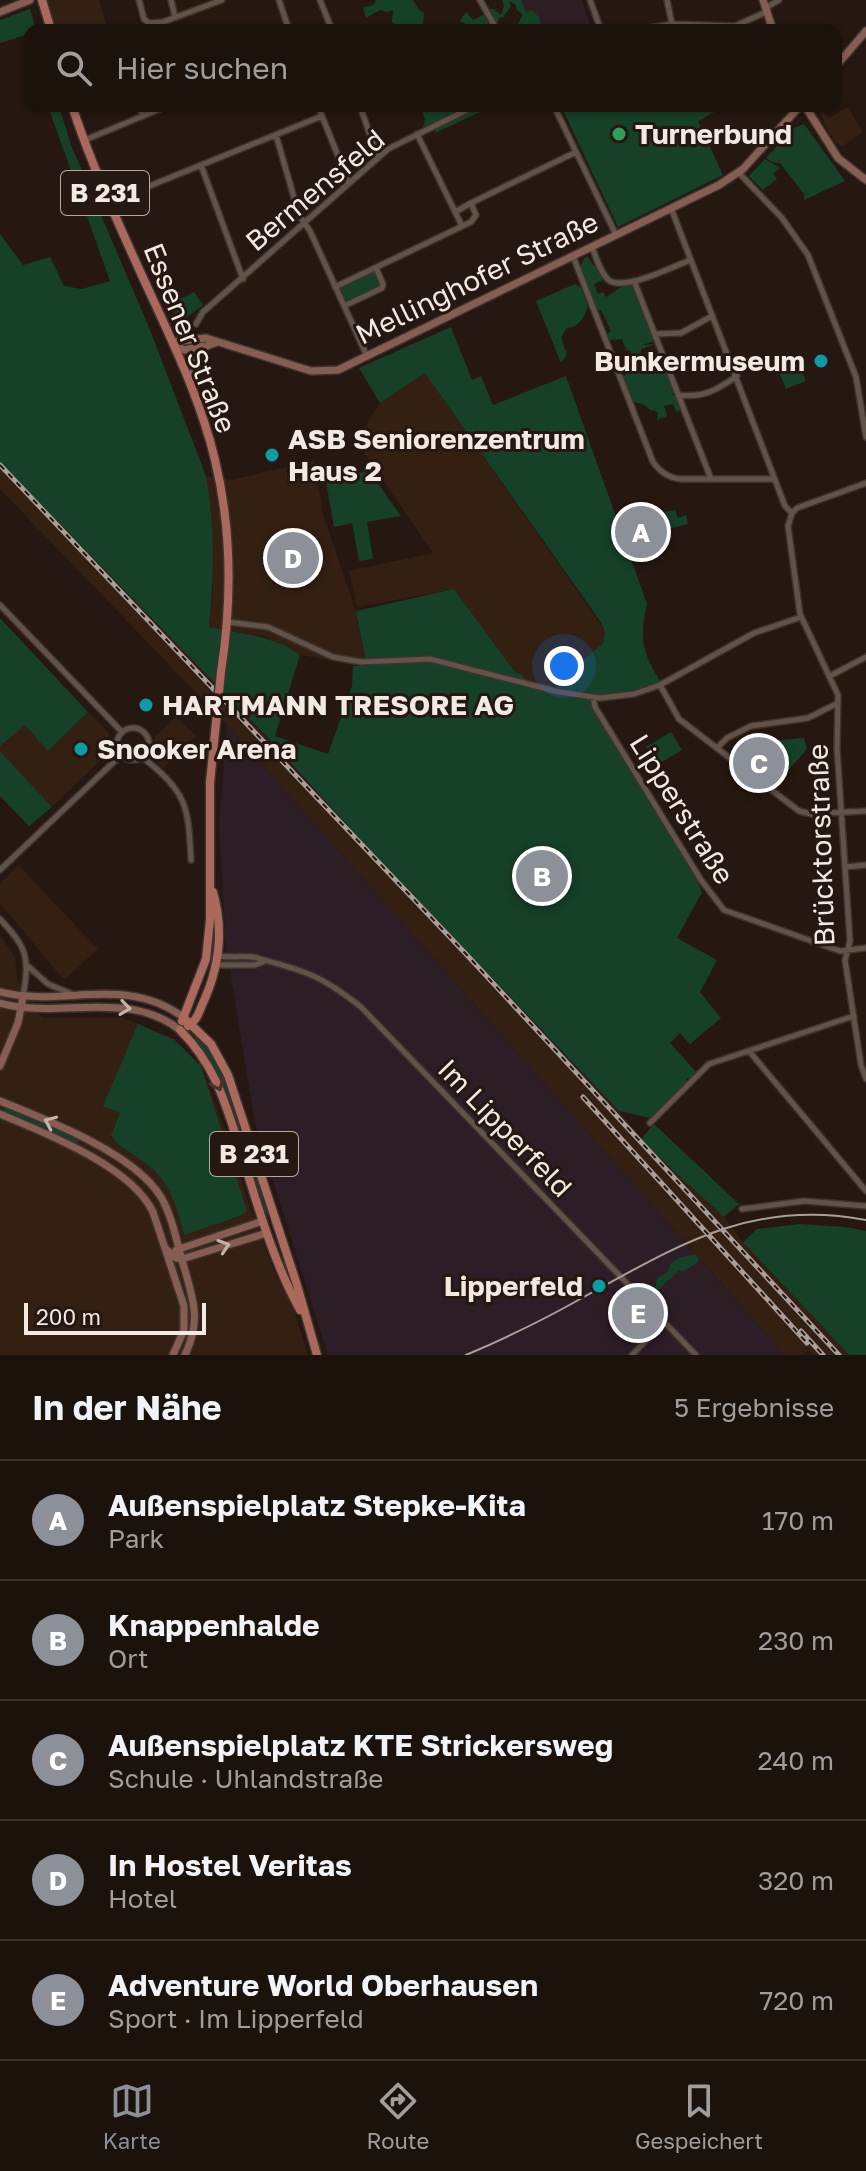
<!DOCTYPE html>
<html lang="de">
<meta charset="utf-8">
<style>
:root{--surface:#1c120c;--page:#29201a;--text:#f1f3f6;--muted:#a09e9d;--line:#3a322d;--accent:#8c9099}
body{margin:0;font-family:"Golos Text",sans-serif;background:var(--page);color:var(--text)}
.scale{position:absolute;left:24px;bottom:20px;width:182px;box-sizing:border-box;padding-left:8px;border:4px solid #f3e9e3;border-top:0;font-size:22px;line-height:28px;white-space:nowrap;color:#f3e9e3;-webkit-text-stroke:6px #261810;paint-order:stroke}
.you{position:absolute;left:564px;top:666px;width:28px;height:28px;margin:-20px;border:6px solid #fff;border-radius:50%;background:#1a73e8;box-shadow:0 0 0 12px #1a73e833}
.badge{display:grid;place-items:center;width:52px;height:52px;border-radius:50%;background:var(--accent);color:#fff;font-size:26px;font-weight:700}
.pin{position:absolute;translate:-50% -50%;border:4px solid #fff;box-shadow:0 2px 8px #0006}
.list{margin:0;padding:0;list-style:none}
h2{display:flex;justify-content:space-between;align-items:center;height:104px;margin:0;padding:0 32px;font-size:34px}
h2 small{font-size:26px;font-weight:400;color:var(--muted)}
.list li{display:grid;grid-template-columns:52px 1fr auto;gap:24px;align-items:center;box-sizing:border-box;height:120px;padding:0 32px;border-top:2px solid var(--line)}
.list b{display:block;font-size:30px;white-space:nowrap}
.list p{margin:0;font-size:26px;white-space:nowrap;color:var(--muted)}
.list em{font-size:26px;font-style:normal;color:var(--muted)}
.icon{flex:none;width:44px;height:44px;fill:none;stroke:currentColor;stroke-width:2;stroke-linecap:round;stroke-linejoin:round}
.map{position:relative;flex:none;width:866px;height:1355px;overflow:hidden}
.search{position:absolute;background:var(--surface);box-shadow:0 2px 6px #0004;left:24px;right:24px;top:24px;height:88px;display:flex;align-items:center;gap:20px;box-sizing:border-box;padding:0 28px;border-radius:16px;color:var(--muted);font-size:30px}
.sheet{height:704px;background:var(--surface)}
nav{display:flex;justify-content:space-around;align-items:center;box-sizing:border-box;height:112px;border-top:2px solid var(--line);background:var(--surface);font-size:22px;color:var(--muted)}
nav a{display:grid;justify-items:center;gap:4px}
nav .on{color:var(--accent)}
.map>svg:first-child{display:block}
.built{fill:#332013}
.industrial{fill:#2d1d27}
.education{fill:#2f1d24}
.green{fill:#174028}
.lines{fill:none;stroke-linecap:round;stroke-linejoin:round}
.street-casing{stroke:#3c322e;stroke-width:8}
.secondary-casing{stroke:#3c322e;stroke-width:10}
.primary-casing{stroke:#3c322e;stroke-width:11}
.street{stroke:#625248;stroke-width:5}
.secondary{stroke:#865d52;stroke-width:7}
.primary{stroke:#ab685c;stroke-width:8}
.tram{stroke:#aa9e98;stroke-width:2}
.rail-casing{stroke:#aa9e98;stroke-width:5}
.rail{stroke:#261810;stroke-width:2;stroke-dasharray:6;stroke-linecap:butt}
.primary-bridge-casing{stroke:#3c322e;stroke-width:11;stroke-linecap:butt}
.primary-bridge{stroke:#ab685c;stroke-width:8}
.oneway{stroke:#c7b1a9}
.oneway2{stroke:#4e3027}
.leisure-dot{fill:#2e9e5b;stroke:#261810;stroke-width:3}
.culture-dot{fill:#0f9aa8;stroke:#261810;stroke-width:3}
.labels{text-anchor:middle;stroke-width:6;stroke-linejoin:round;paint-order:stroke}
.shield{fill:#261810;stroke:#b6aaa4;stroke-width:2}
.shield-label{font-size:26px;font-weight:bold;fill:#f3e9e3}
.poi-label{font-size:28px;font-weight:bold;fill:#f3e9e3;stroke:#261810;text-anchor:start}
.street-label{font-size:28px;fill:#f3e9e3;stroke:#261810}
</style>
<div class="map">
<svg width="866" height="1355" viewBox="0 0 866 1355">
<rect width="100%" height="100%" fill="#261810"/>
<path class="built" d="M43 0H99L108 30H51Z
M847 107 863 132 843 146 836 143 827 129 818 108 830 118Z
M425 372 605 631 603 643 563 677 556 690 530 685 515 672 454 589 357 607 349 571 433 553 356 441 380 403Z
M314 460 323 515 356 611 367 666 300 655 264 636 209 628 213 589 206 476 232 480Z
M0 462 269 739 360 840 619 1111 665 1166 684 1178 724 1217 743 1242 849 1355H813L808 1350 802 1355H785L227 725 0 489Z
M88 712 109 733 108 753 52 807 0 751V746L25 724 49 750Z
M176 717 196 736 163 768 152 756 155 737Z
M18 865 98 949 64 980 0 903V884Z
M0 935 15 957 17 979 38 1014 43 1018H124L175 1039 201 1066 227 1135 250 1208 274 1271 294 1310 308 1355H0Z"/>
<path class="industrial" d="M227 725 785 1355H328L255 1123 226 947 219 825Z"/>
<path class="education" d="M515 0H582L592 30H531Z"/>
<path class="green" d="M376 0H413L419 10 424 13 423 25 427 30H401L392 22 393 10 387 12 380 10 366 18 363 7 374 5Z
M502 0H521L526 12 531 10 539 17 543 30H514L523 15 517 10 515 4 510 2 511 6 503 17 499 18 497 25 490 15 488 24 482 25 479 30H459L467 25 460 21 466 12 473 20 485 14 488 9H494L501 15 504 6Z
M30 9 36 30H30V50L25 35 0 43V20Z
M48 106H59L71 145 148 325 206 476C215 525 214 578 209 627 242 634 272 635 300 655L275 736 328 754 352 686 353 666H367L356 611 454 589 515 672 522 675 530 685 556 690 563 677 603 643 605 631 600 621 425 373 380 403 359 368 451 327 472 380 481 376 493 405 566 376 647 604C639 641 642 650 661 683L634 693 593 697 595 707 687 856 702 892 677 938 717 960 700 992 721 1018 690 1044 680 1033 670 1043 696 1072 691 1078H686V1082L651 1118 619 1111 360 839 269 739 0 462V234L23 265 50 257 64 286 82 289 110 281Z
M418 106H493L435 133 434 122 423 128 425 120 421 109 417 110Z
M561 106H716V111L698 121 723 175 618 227Z
M804 124 845 181 804 200V194L780 163 772 162 766 158 794 128Z
M765 159 780 168 773 174 777 179 763 190 749 176Z
M587 256 594 266 596 265 603 280 594 284 598 294 603 292 606 297 623 286 633 284 655 341 642 345 656 344 641 349V354L633 357 630 354 631 351 626 350 622 339 608 340 606 335 611 331 601 310H596L581 267 582 261Z
M376 268 383 285 344 306 335 287Z
M575 284 581 288 588 306C584 317 580 327 567 328 558 338 563 343 567 354L561 363 536 301Z
M194 292 203 305 179 323 171 304Z
M795 354 806 381 786 389 775 362Z
M662 361 675 393 671 395H675L681 410 676 412 673 404 664 406 667 416 657 420 658 413 654 410 652 411 644 405 632 401 623 378 629 369 646 362 649 367Z
M323 464 362 473 364 469 368 470 401 516 367 522 373 559 359 561 352 523 334 527Z
M675 510 678 518 686 515 688 524 628 539 621 519Z
M0 618 88 712 48 751 25 725 0 746Z
M671 732 682 750 657 765 646 747Z
M804 738 807 749 786 773 771 761 774 753 770 741Z
M751 750 753 755 759 753 775 769 770 779 742 757 741 755Z
M0 751 52 807 29 826 0 796Z
M138 1024 174 1040 201 1066 247 1211 242 1215 184 1235C176 1203 169 1178 140 1159 130 1151 116 1146 111 1135L120 1113 103 1106Z
M199 1035 222 1069 268 1211 267 1220 221 1083 206 1055 193 1039Z
M5 1106 79 1139 76 1145 3 1112Z
M654 1124 739 1204 724 1217C697 1191 667 1167 641 1139Z
M800 1224 846 1227 866 1231V1355H849L743 1242 757 1229Z
M695 1254 699 1258 697 1263 682 1272 679 1270 650 1298 641 1288 655 1291 657 1278 668 1272 670 1264 681 1257Z"/>
<g class="lines">
<g class="street-casing">
<path id="street" d="M139 0 144 19 149 23 163 22 222 0
M171 0 175 17
M279 0 289 30
M320 0 332 30
M480 0 497 30
M590 0 601 30
M667 0 672 24
M767 7 779 0
M638 30 672 24 735 26 766 12
M139 106 143 116
M318 106 349 183
M360 106 378 158
M554 106 616 235
M417 134 462 226
M276 135 299 215 310 231 367 356
M85 140 167 106
M201 165 243 279
M738 172 782 218 808 255 856 377 866 437
M110 202 322 116
M671 208 785 506 792 513
M455 212 471 203
M592 247C596 257 601 275 610 281 626 290 673 267 690 260
M573 256 653 462C660 472 668 478 681 479H774
M634 281 711 479
M335 287 471 222 476 215 471 203 576 152
M344 306 382 288 383 284 376 268
M196 324 203 312 388 149 475 106
M655 334 681 333 712 316
M679 395C703 398 717 390 737 376
M866 483 797 508 792 513 788 526 800 614 838 695 837 749 850 941 845 960 861 1065 866 1079
M0 605 122 732
M228 622 268 627 333 657 361 662 430 659 559 692 600 698 634 694 660 685 754 633 801 617
M830 676 866 657
M660 685 679 719 799 811 811 814 866 811
M593 697 595 707 701 880 724 910 840 951 866 948
M117 744a16 16 0 1 1 32 0a16 16 0 1 1-32 0Z
M717 748 727 738 751 726 808 718 838 703
M142 757C188 793 188 806 191 860
M845 867 866 865
M0 870 121 755
M0 919C27 948 30 957 23 996
M218 956C231 958 245 955 257 958 305 971 321 975 361 1007L696 1355
M217 965H255L263 962
M29 967 48 984 72 994
M749 1051 866 1191
M650 1123 709 1064 854 1016
M742 1209 804 1201 866 1206
M632 1355 664 1322"/>
</g>
<g class="secondary-casing">
<path id="secondary" d="M763 0 773 30
M0 12 30 0
M836 66 866 31
M805 106 838 158 866 180
M173 342 206 338 311 371 338 370 719 185 743 169 800 106
M174 344 184 350 204 346
M191 385C194 366 194 348 215 343
M0 992C63 1008 124 974 183 1017
M0 1003C61 1020 126 988 180 1030
M0 1066 18 1023 23 997
M0 1101C47 1120 134 1153 161 1197 173 1218 177 1244 184 1267 194 1302 201 1321 185 1355
M0 1114C45 1133 131 1166 153 1212L184 1306V1330L173 1355
M166 1249 176 1258 182 1259 267 1233
M176 1250 263 1221"/>
</g>
<g class="primary-casing">
<path id="primary" d="M42 0 51 30
M72 106C92 166 118 223 144 280 171 339 200 397 215 460 232 530 232 601 221 672
M183 1017 211 1044 228 1075 297 1285 317 1355
M182 1021 206 959 210 920V783
M188 1026C196 1021 199 1013 202 1005 219 969 224 930 213 892
M180 1030C217 1067 226 1106 242 1155 258 1207 273 1261 300 1310"/>
</g>
<use href="#street" class="street"/>
<use href="#secondary" class="secondary"/>
<use href="#primary" class="primary"/>
<path class="tram" d="M466 1355C506 1338 545 1319 582 1298 677 1246 752 1198 866 1220"/>
<g class="rail-casing">
<path id="rail" d="M0 465 465 953 839 1355
M583 1097 807 1343
M801 1331 823 1355"/>
</g>
<use href="#rail" class="rail"/>
<g class="primary-bridge-casing">
<path id="primary-bridge" d="M210 783 221 672"/>
</g>
<use href="#primary-bridge" class="primary-bridge"/>
</g>
<defs><path id="oneway-chevron" d="M-2-3.5L2.5 0L-2 3.5" fill="none" stroke-width="1.6" stroke-linecap="round" stroke-linejoin="round" transform="scale(2)"/></defs>
<g class="oneway">
<use href="#oneway-chevron" transform="translate(125 1008) rotate(8)"/>
<use href="#oneway-chevron" transform="translate(50 1122) rotate(-156)"/>
<use href="#oneway-chevron" transform="translate(224 1246) rotate(-18)"/>
</g>
<use class="oneway2" href="#oneway-chevron" transform="translate(218 1085) rotate(67)"/>
<circle class="leisure-dot" cx="619" cy="134" r="8"/>
<g class="culture-dot">
<circle cx="821" cy="361" r="8"/>
<circle cx="272" cy="455" r="8"/>
<circle cx="146" cy="705" r="8"/>
<circle cx="81" cy="749" r="8"/>
<circle cx="599" cy="1286" r="8"/>
</g>
<g class="labels">
<g class="shield">
<rect x="61" y="171" width="88" height="44" rx="6"/>
<rect x="210" y="1132" width="88" height="44" rx="6"/>
</g>
<g class="shield-label">
<text x="105" y="202">B 231</text>
<text x="254" y="1163">B 231</text>
</g>
<g class="poi-label">
<text x="635" y="144">Turnerbund</text>
<text x="805" y="371" text-anchor="end">Bunkermuseum</text>
<text x="288" y="449">ASB Seniorenzentrum<tspan x="288" dy="32">Haus 2</tspan></text>
<text x="162" y="715">HARTMANN TRESORE AG</text>
<text x="97" y="759">Snooker Arena</text>
<text x="583" y="1296" text-anchor="end">Lipperfeld</text>
</g>
<g class="street-label">
<text transform="translate(315 190) rotate(-40)" y="10">Bermensfeld</text>
<text transform="translate(477 278) rotate(-26)" y="10">Mellinghofer Straße</text>
<text transform="translate(190 338) rotate(68)" y="10">Essener Straße</text>
<text transform="translate(682 809) rotate(58)" y="10">Lipperstraße</text>
<text transform="translate(821 845) rotate(-92)" y="10">Brücktorstraße</text>
<text transform="translate(505 1128) rotate(46)" y="10">Im Lipperfeld</text>
</g>
</g>
</svg>
<div class="scale">200 m</div>
<div class="you"></div>
<div class="pin badge" style="left:641px;top:532px">A</div>
<div class="pin badge" style="left:542px;top:876px">B</div>
<div class="pin badge" style="left:759px;top:763px">C</div>
<div class="pin badge" style="left:293px;top:558px">D</div>
<div class="pin badge" style="left:638px;top:1313px">E</div>
<div class="search"><svg class="icon" aria-label="search" viewBox="0 0 24 24"><circle cx="10" cy="10" r="6"/><path d="M15 15l6 6"/></svg>Hier suchen</div>
</div>
<section class="sheet">
<h2>In der Nähe<small>5 Ergebnisse</small></h2>
<ul class="list">
<li><span class="badge">A</span><div><b>Außenspielplatz Stepke-Kita</b><p>Park</p></div><em>170 m</em></li>
<li><span class="badge">B</span><div><b>Knappenhalde</b><p>Ort</p></div><em>230 m</em></li>
<li><span class="badge">C</span><div><b>Außenspielplatz KTE Strickersweg</b><p>Schule · Uhlandstraße</p></div><em>240 m</em></li>
<li><span class="badge">D</span><div><b>In Hostel Veritas</b><p>Hotel</p></div><em>320 m</em></li>
<li><span class="badge">E</span><div><b>Adventure World Oberhausen</b><p>Sport · Im Lipperfeld</p></div><em>720 m</em></li>
</ul>
</section>
<nav>
<a class="on"><svg class="icon" aria-label="map" viewBox="0 0 24 24"><path d="M3 6l6-2 6 2 6-2v14l-6 2-6-2-6 2zM9 4v14M15 6v14"/></svg>Karte</a>
<a><svg class="icon" aria-label="directions" viewBox="0 0 24 24"><path d="M12 3l9 9-9 9-9-9zM9 14v-3h6M13 9l2 2-2 2"/></svg>Route</a>
<a><svg class="icon" aria-label="saved" viewBox="0 0 24 24"><path d="M7 4h10v16l-5-4-5 4z"/></svg>Gespeichert</a>
</nav>
